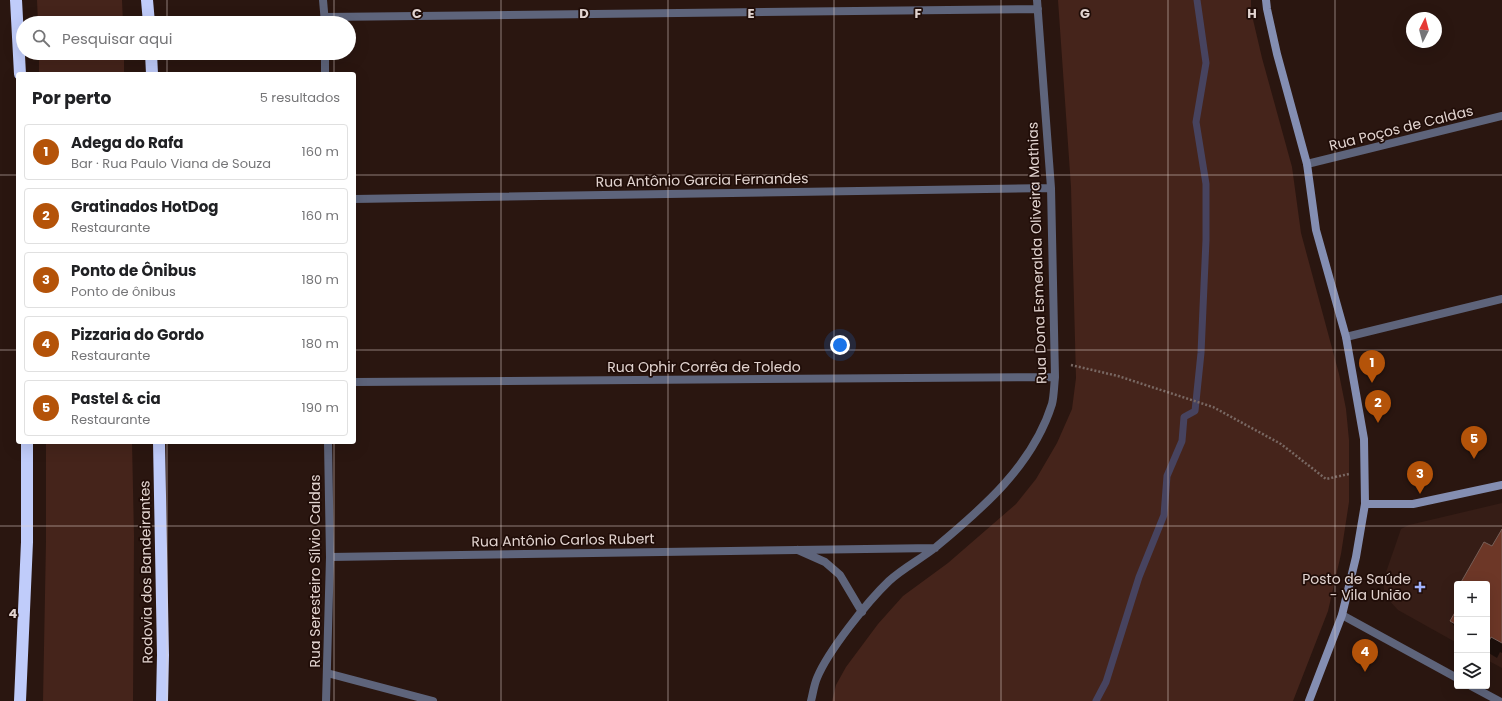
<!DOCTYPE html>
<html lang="pt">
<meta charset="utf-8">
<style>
:root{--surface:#fff;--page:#f6f6f6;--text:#202124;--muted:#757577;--line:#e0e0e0;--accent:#b45309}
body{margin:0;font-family:Poppins,sans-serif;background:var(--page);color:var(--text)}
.controls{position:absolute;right:12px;bottom:12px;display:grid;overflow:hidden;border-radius:4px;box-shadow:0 4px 16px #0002}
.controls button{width:36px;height:36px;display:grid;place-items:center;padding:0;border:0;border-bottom:1px solid var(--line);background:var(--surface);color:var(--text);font:20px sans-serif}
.compass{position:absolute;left:1406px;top:12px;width:36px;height:36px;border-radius:50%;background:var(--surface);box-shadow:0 4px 16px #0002;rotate:6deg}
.you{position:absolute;left:840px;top:345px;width:14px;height:14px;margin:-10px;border:3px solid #fff;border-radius:50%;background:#1a73e8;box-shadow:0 0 0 6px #1a73e833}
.badge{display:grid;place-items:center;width:26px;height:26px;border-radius:50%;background:var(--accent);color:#fff;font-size:13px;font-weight:700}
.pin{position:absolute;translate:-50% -33px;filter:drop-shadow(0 1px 2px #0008)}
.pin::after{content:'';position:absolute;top:21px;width:14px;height:12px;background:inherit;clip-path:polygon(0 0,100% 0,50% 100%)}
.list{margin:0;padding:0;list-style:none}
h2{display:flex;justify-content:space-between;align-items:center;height:52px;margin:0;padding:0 16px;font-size:17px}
h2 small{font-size:13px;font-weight:400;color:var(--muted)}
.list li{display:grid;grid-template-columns:26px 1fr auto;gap:12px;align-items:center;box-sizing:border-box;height:56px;margin:0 8px 8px;padding:0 8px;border:1px solid var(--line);border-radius:4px}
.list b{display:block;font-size:15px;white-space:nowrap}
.list p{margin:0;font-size:13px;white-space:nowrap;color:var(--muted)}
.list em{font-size:13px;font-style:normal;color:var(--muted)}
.icon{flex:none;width:22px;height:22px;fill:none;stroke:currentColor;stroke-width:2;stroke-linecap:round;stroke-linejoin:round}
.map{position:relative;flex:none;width:1502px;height:701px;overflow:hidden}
.search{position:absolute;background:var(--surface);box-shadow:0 4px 16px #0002;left:16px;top:16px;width:340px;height:44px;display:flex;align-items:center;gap:10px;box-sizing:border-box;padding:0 14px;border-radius:22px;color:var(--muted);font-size:15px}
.panel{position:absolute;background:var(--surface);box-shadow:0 4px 16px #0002;left:16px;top:72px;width:340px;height:372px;border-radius:4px}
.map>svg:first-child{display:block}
.built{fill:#361d16}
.green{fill:#45241b}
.shadow{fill:#0007}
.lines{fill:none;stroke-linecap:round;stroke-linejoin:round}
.stream{stroke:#47435f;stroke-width:7}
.building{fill:#6d3727;stroke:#775f58}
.path{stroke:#796863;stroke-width:2.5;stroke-dasharray:2 2;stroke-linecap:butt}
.street{stroke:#5e647b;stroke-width:8}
.secondary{stroke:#848eb2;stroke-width:8}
.highway{stroke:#c0ccfa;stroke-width:12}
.grid{fill:none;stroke:#e2d4d0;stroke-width:1;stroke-opacity:0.55}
.poi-dot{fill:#a1b3fd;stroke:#200d08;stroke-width:1.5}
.labels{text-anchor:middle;stroke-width:3.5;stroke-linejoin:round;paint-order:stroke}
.street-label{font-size:14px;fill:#e2d4d0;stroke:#200d08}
.poi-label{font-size:14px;fill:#e2d4d0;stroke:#200d08;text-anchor:end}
.grid-label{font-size:13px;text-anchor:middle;font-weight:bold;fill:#e2d4d0;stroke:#200d08;stroke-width:3.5;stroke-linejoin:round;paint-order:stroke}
</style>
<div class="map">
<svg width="1502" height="701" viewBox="0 0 1502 701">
<rect width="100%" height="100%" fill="#2a1610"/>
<path class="built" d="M1502 503V668L1487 660V584H1457V643L1398 610 1387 598 1384 589 1383 581 1401 529 1409 525Z"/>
<path class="green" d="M37 0H122L123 23H38Z
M1058 0H1251V11L1262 58 1292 167 1301 233 1339 374 1346 409 1349 440V502L1341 554 1328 611 1293 701H832L836 685 846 667 878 624 903 596 948 563 1016 504 1036 479 1057 443 1072 409 1076 378 1071 187Z
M39 53H124V74H39Z
M46 442H132L134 536 133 701H43L46 541Z"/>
<path class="shadow" d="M1502 531V653L1500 652 1497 658 1487 652V584H1461L1493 548Z
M1457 611V631L1451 621Z"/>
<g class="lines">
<path class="stream" d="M1096 701 1106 682 1139 577 1164 515 1167 476 1182 441 1184 417 1195 411 1201 353 1206 240V184L1196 122 1206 63 1197 0"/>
</g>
<path class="building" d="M1502 529V643L1491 637 1488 643 1487 584H1460L1484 542 1492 546Z
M1457 609V625L1450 621Z"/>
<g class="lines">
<path class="path" d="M1071 365 1118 376 1213 407 1281 444 1326 479 1349 474"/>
<path class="street" d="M323 0 325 23
M325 17 1038 9
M325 53V74
M1307 164 1502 116
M354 199 1051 188
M1346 337 1502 299
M354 382 1055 377
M798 550 825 562 840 575 862 612
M330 557 935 548
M1342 615 1457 678
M327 673 433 701
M1471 686 1499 701
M326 701 330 557 328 442
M811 701C813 693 814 685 817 678 828 651 868 601 889 581 903 568 921 559 936 547 983 508 1033 465 1052 404 1054 396 1054 386 1055 377L1051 188 1037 0"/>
<path class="secondary" d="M1266 0 1267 9 1277 54 1307 164 1316 230 1346 337 1364 439 1365 504 1356 557 1342 615 1309 701
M1365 504H1413L1502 485"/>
<path class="highway" d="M16 0 20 74
M147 0 149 23
M151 53 152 74
M159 442 163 655 162 701
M20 701 27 542V442"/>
</g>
<path class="grid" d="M167 0V23M334 0V23M501 0V701M668 0V701M834 0V701M1001 0V701M1168 0V701M1335 0V701M167 53V74M334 53V74M0 175H18M354 175H1502M0 350H18M354 350H1502M167 442V701M334 442V701M0 526H1502"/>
<path class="poi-dot" d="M1418 581h4v4h4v4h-4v4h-4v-4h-4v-4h4z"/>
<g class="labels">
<g class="street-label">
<text transform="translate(1401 128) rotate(-14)" y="5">Rua Poços de Caldas</text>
<text transform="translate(702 180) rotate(-1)" y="5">Rua Antônio Garcia Fernandes</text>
<text transform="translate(1037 253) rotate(-92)" y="5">Rua Dona Esmeralda Oliveira Mathias</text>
<text x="704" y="372">Rua Ophir Corrêa de Toledo</text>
<text transform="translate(563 540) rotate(-1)" y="5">Rua Antônio Carlos Rubert</text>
<text transform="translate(315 571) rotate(-90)" y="5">Rua Seresteiro Sílvio Caldas</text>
<text transform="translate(146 572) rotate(-91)" y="5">Rodovia dos Bandeirantes</text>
</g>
<g class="poi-label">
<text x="1411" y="584">Posto de Saúde<tspan x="1411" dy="16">- Vila União</tspan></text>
</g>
</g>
<g class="grid-label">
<text x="417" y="18">C</text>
<text x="584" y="18">D</text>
<text x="751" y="18">E</text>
<text x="918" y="18">F</text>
<text x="1085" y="18">G</text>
<text x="1252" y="18">H</text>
<text x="13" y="618">4</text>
</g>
</svg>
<div class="controls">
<button>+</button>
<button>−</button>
<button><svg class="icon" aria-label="layers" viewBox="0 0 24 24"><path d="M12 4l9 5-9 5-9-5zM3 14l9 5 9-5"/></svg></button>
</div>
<svg class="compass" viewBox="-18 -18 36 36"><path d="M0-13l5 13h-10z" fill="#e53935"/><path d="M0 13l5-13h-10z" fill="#757577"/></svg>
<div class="you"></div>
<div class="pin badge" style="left:1372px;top:383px">1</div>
<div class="pin badge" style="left:1378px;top:423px">2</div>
<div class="pin badge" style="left:1420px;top:494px">3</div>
<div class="pin badge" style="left:1365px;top:672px">4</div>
<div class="pin badge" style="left:1474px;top:459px">5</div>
<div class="search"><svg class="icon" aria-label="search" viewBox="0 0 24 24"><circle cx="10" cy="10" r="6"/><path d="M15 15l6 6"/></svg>Pesquisar aqui</div>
<section class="panel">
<h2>Por perto<small>5 resultados</small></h2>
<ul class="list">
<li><span class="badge">1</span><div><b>Adega do Rafa</b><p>Bar · Rua Paulo Viana de Souza</p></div><em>160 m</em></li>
<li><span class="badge">2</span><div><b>Gratinados HotDog</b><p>Restaurante</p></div><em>160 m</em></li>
<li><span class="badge">3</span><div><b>Ponto de Ônibus</b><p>Ponto de ônibus</p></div><em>180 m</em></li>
<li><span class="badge">4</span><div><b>Pizzaria do Gordo</b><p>Restaurante</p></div><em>180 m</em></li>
<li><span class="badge">5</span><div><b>Pastel &amp; cia</b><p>Restaurante</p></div><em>190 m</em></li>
</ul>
</section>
</div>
